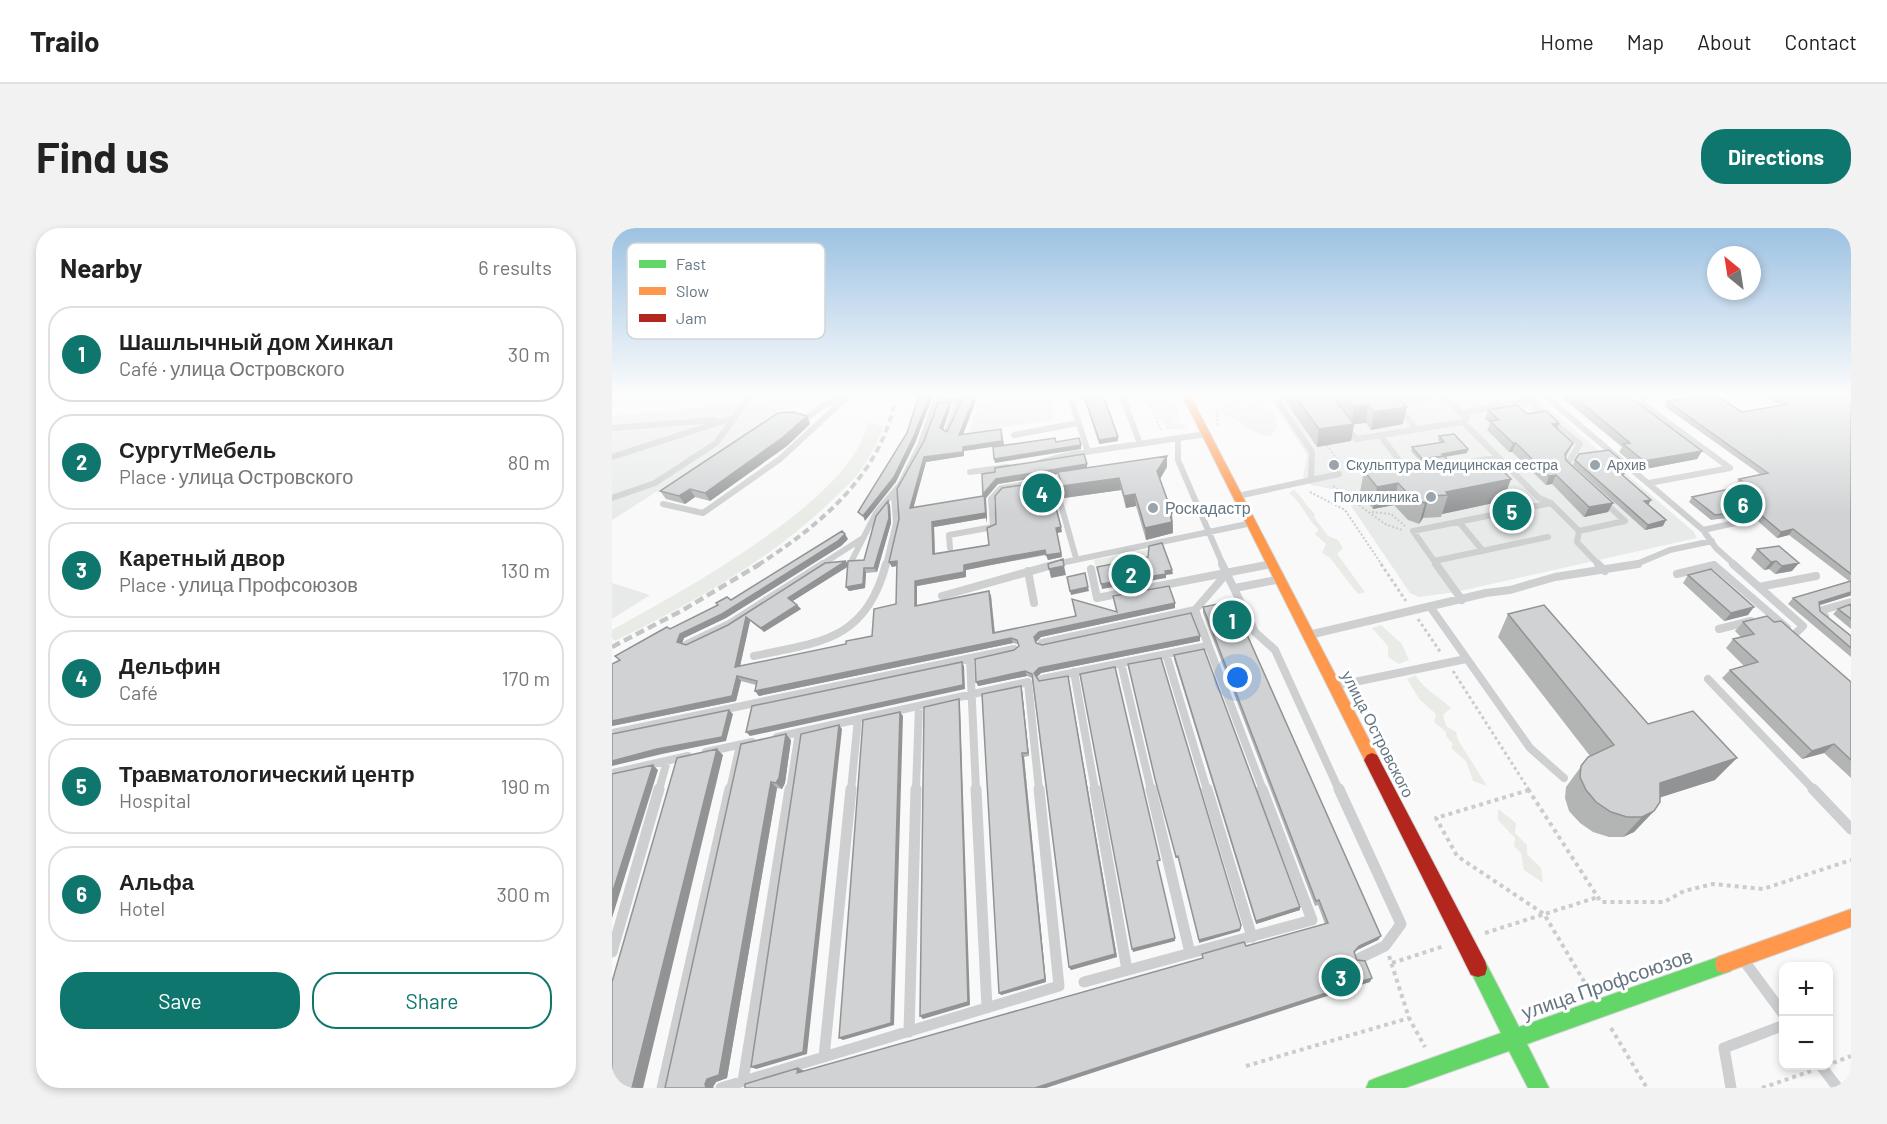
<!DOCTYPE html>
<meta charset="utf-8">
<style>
:root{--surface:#fff;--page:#f2f2f2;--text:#222;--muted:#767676;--line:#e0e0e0;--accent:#0f766e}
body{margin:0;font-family:Barlow,sans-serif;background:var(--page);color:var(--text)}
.controls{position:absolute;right:18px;bottom:18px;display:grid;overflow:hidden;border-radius:12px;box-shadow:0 3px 9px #0003}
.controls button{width:54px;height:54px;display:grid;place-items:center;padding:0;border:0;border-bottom:2px solid var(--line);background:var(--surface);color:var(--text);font:30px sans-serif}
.compass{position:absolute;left:1095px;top:18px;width:54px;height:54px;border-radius:50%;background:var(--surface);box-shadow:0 3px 9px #0003;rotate:330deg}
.you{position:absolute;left:626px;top:450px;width:21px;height:21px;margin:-15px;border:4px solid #fff;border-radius:50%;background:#1a73e8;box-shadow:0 0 0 9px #1a73e833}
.badge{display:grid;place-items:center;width:39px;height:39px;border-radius:50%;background:var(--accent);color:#fff;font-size:20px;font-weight:700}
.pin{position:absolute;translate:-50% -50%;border:3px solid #fff;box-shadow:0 2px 6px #0006}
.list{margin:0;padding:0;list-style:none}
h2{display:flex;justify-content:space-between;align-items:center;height:78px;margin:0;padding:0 24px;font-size:26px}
h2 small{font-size:20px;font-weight:400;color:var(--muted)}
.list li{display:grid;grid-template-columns:39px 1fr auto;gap:18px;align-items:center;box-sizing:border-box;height:96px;margin:0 12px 12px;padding:0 12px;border:2px solid var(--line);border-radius:24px}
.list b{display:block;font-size:22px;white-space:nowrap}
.list p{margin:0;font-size:20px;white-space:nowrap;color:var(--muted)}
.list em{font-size:20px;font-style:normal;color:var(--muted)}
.actions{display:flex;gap:12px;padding:18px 24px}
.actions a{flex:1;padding:14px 0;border:2px solid var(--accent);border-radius:24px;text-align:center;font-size:21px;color:var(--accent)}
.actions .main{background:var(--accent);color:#fff}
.map{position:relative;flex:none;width:1239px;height:860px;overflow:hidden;border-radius:24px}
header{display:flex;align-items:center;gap:36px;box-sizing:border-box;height:84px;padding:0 30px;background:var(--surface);border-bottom:2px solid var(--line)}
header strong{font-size:28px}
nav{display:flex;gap:33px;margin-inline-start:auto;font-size:21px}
.intro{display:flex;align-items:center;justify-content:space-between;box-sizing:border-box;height:144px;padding:0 36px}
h1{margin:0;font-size:42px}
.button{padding:15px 27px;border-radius:24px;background:var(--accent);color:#fff;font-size:21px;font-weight:700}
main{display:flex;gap:36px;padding:0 36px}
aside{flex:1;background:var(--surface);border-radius:24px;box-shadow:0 3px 9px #0003}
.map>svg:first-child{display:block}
.built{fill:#e8e9e9}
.green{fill:#e8ebe6}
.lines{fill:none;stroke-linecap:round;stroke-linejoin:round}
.fast-casing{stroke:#d5d6d7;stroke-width:2}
.slow-casing{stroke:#d5d6d7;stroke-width:2}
.jam-casing{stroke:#d5d6d7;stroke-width:2}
.path-far2{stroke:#cbcccd;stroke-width:2;stroke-dasharray:2 2;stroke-linecap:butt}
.path-far1{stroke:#cbcccd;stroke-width:3;stroke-dasharray:3 3;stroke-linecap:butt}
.path{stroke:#cbcccd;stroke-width:4;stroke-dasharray:4 4;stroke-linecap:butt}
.lane-far2{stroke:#cecfd0;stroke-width:6}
.lane-far1{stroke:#cecfd0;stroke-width:8}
.lane{stroke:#cecfd0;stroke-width:11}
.fast{fill:#63d668;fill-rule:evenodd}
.slow{fill:#ff974d;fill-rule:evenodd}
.jam{fill:#b3261e;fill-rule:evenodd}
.rail-far1{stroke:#c3c5c6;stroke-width:4;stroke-dasharray:7 4;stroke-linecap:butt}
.rail{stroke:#c3c5c6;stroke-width:4.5;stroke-dasharray:9 4.5;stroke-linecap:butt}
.wall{fill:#b3b5b5}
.shaded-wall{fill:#929394}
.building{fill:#d0d2d3;stroke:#929394;stroke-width:1.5}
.poi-dot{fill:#99a4ac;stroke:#fff;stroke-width:2}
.labels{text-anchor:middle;stroke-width:6;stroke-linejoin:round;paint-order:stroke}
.far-poi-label{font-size:14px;fill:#657683;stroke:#fff;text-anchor:start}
.poi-label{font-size:16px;fill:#657683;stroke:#fff;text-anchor:start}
.street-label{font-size:16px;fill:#657683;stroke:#fff}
.near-street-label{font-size:20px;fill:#657683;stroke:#fff}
.key{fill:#fff;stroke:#d1d6da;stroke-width:1.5}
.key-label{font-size:16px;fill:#657683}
</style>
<header>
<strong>Trailo</strong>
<nav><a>Home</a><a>Map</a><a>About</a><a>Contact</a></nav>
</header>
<div class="intro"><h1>Find us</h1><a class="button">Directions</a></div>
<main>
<aside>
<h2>Nearby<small>6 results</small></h2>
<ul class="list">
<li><span class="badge">1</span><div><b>Шашлычный дом Хинкал</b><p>Café · улица Островского</p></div><em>30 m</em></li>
<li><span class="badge">2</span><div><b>СургутМебель</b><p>Place · улица Островского</p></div><em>80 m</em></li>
<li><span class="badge">3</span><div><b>Каретный двор</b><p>Place · улица Профсоюзов</p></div><em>130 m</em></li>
<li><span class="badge">4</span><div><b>Дельфин</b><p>Café</p></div><em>170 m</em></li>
<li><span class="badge">5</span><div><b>Травматологический центр</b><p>Hospital</p></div><em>190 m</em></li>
<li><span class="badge">6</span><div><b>Альфа</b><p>Hotel</p></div><em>300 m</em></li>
</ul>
<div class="actions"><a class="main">Save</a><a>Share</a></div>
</aside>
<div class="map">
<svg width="1239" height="860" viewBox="0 0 1239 860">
<rect width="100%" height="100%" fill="#f9f9f9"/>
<path class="built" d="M663 167H922L1081 303 1085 310 844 364 807 369 798 365 729 263 699 257 691 249 695 227 657 169Z
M195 168 190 171 0 292V188Z
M0 355 38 367 0 391Z"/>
<path class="green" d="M0 167H33L20 171 101 167C76 179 29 176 0 179Z
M428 167 440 174 441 192 379 201 371 206 356 205 367 178 380 171Z
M535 167H562L560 174 568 186 561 194 576 198 570 201H553L555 198 546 190 542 181 545 180Z
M650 168 654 172 651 175 662 185 665 199C663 201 662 204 659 207 653 212 629 197 625 191L611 187 619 180 639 179 640 173Z
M255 194 272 199C266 211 261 225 253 236 243 251 229 264 216 276 154 335 78 376 3 413L0 410V402C62 368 246 269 255 194Z
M682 262C692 270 694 279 703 286L702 289 716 308 726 312 731 320 725 326 753 364 746 366 718 330 710 325 714 316 703 306 707 302C694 290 691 276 677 265Z
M544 320 547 327 536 329 537 333 485 344 482 332Z
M769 397 790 416 797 432 787 436 776 429V418L760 400Z
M803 447C812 461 826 468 839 480L831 487 834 498 844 504 846 512 875 558 861 553 854 533 839 520 841 516 834 508V504L822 494 824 486 808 472 795 451Z
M886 581 904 595 903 605 915 617V626L929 640 931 655 912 642 909 625 902 618 903 610 886 592Z"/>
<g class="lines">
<g class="fast-casing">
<path id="fast" d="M1112 727 1119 729 1121 736 1119 743 915 816 937 860H916L897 823 793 860H754L757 853 764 850 889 805 857 740 859 733 866 731 873 733 907 799Z"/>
</g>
<g class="slow-casing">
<path id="slow" d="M570 167H578L765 527 768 532 765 537 760 539 755 537Z
M1239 681V699L1112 745 1105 743 1103 736 1105 729Z"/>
</g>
<g class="jam-casing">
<path id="jam" d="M760 525 765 527 873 733 875 740 873 747 866 749 859 747 752 532 755 527Z"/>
</g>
<path class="path-far2" d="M534 167 550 204
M606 197 604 185 643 167
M715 217 728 235
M721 258 773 296 790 302
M698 264 733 282 770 337
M898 274 904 262
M760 284 779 286 793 298"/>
<path class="path-far1" d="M769 336 794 373
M806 391 829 425
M841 443 917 562"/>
<path class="path" d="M916 561 989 674H1052L1072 663 1101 656 1151 661 1239 632
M917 562 824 590 845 628 932 686 976 760
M873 705 986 669
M777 728 797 790 813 819
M780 735 832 718
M999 800 1035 860
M1221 835 1239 828
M634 838 797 790
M1150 860 1199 843"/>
<path class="lane-far2" d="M468 167 458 168 476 224
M510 167 528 216
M673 167 666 174 700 224 699 252
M829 167 855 190 851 194 927 270 939 275 967 303 965 314 987 337
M916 167 922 172V178L968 216 954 238 957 241
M932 167 1091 302 1104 320 1123 337
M1035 167 1028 174 1118 240 1037 255
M326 174 347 172 335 204
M778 174 823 167
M782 182 794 188 804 201
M849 185 922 172
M196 189 212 177 234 167
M734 198 744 211 851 194
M0 200 103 192
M402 207 466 195
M566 210V232L611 337
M0 229 118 191
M429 234 460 226 594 206
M830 239 886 229
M761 240 789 235 768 207
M358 244 396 239
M442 252 464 330
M626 268 727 246
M0 270 43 255 104 215 139 167
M991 273 1013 293
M51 276 91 285 168 231 237 167
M847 294 871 323
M1091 302 1137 292
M967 303 1013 293
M338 320 337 307 381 299 379 271 389 260 456 250
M240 332 264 285 288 257 309 215 326 167
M822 333 936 309
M209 337 251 310
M274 337 284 295 282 266
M439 337 640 295
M654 337 660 336
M825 337 801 303 939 275
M1022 337 1058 322 1100 313"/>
<path class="lane-far1" d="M610 336 643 404 663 422 727 562
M824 336 850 372
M986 336 993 343
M1121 336 1191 398 1182 407
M479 341 485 370 660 336
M416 343 422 375
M1065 346 1102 337 1175 400
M1147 359 1204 348
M623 360 669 351
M330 368 444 336
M819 380 918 520 952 550
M583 382 651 562
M1213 388 1207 383 1239 374
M1107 401 1139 393
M697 407 874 365 898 362 943 349 1026 336
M430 415 583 382 615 345
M75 416 117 396 211 336
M554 426 595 562
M142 428C210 414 254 412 274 336
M358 431 364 562
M509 435 539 562
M462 444 483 562
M430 451 595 418
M1096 451 1202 562
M723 458 854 431
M0 505 402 421
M165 509 416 454 427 562
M94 524 140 514
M0 545 76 528
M47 562 55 533
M118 562 128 517
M178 562 187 504
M239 562 246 491
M304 562 307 478"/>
<path class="lane" d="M364 561 375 780
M483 561 515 742
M539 561 578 725
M595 561 640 709
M727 561 789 696 773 718 748 730
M1201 561 1239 601
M0 724 47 561
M1133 734 1172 787
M472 754 700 692 650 561
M297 804 304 561
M212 829 239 561
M1209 838 1226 860
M131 853 178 561
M50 860 118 561
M109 860 447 758 427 561
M1119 860 1112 820 1172 797"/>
<use href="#fast" class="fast"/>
<use href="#slow" class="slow"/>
<use href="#jam" class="jam"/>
<path class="rail-far1" d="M146 337C210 296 271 245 284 167"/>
<path class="rail" d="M0 419 71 382 148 336"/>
</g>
<path class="wall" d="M330 167H366L351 206 390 205 392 217 352 223V228L314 234 301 280 371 268 370 246 475 240 555 228V239L548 251 561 297V305L534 312 524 278 514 280 509 262 452 270 446 246 386 256 374 270 375 295 374 290 322 299 323 326 450 304 445 305 450 329 436 332 434 327 379 337 354 342V349L305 358V378L377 363 379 368 383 405 563 375V380L429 409 424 414V415L430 417 588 413 429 445 425 449 427 453 456 448 457 452 505 729 459 742 457 739 420 450 415 448 366 458 402 422 407 418 406 416 401 415 147 468 143 463 144 457 129 453 124 473 0 498V436L8 432 58 401 119 372 236 311 229 318 114 390 72 410 70 416 74 417 116 397 236 337 252 332 278 277 279 295 265 344 254 345 253 360 237 363 234 359 236 338 181 373 189 381 152 404 138 393 128 438 234 416 260 408 284 376 285 338 280 339 277 334 287 291 338 174 339 178 331 202 335 204 350 170 349 167 331 168Z
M471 167H491L506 209V213L487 216Z
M674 167H781L791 196 759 202 754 195 742 196 739 213 705 219 674 174Z
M947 167H1015L1090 223 1085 231 1028 242 1007 224 1010 219Z
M1150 167H1204L1207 168V167H1239V368H1237L1207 377 1208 383 1239 408V429L1176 376 1181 370 1237 353 1177 307 1165 310 1139 287 1099 292 1077 274 1080 269 1128 259 1124 256 1127 251 1148 246 1052 178 1055 173 1130 184 1168 177Z
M876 182 915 186 947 195 945 201 961 215 954 229V232L1001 275 996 284 972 289 940 256 934 257 900 224H897L875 202 878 195 873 191Z
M195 188 198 196 175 218 98 273 83 269 73 276 54 271 48 263Z
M827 208 856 221 855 225 833 229 845 242 891 273 830 286 829 289 811 290 807 296 796 292 782 277 761 281 748 264 752 243 807 232 799 223 800 219 828 214 826 212Z
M963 232 1015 244H1013L1011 248 1039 272 1036 277 1051 298 1033 302 961 237Z
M1145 321 1180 343 1163 346 1157 341 1152 342 1139 330Z
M1076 347 1136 387 1112 393 1071 355Z
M1239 376V401L1221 386 1226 381Z
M591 379 769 708 766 712 745 722 742 725 745 732 758 754 193 843 591 730 590 726 634 718 713 696 706 677 703 678 591 385Z
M896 386 1036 496 1103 552 1048 569 1042 583 1022 604 1011 609H997L981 604 968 595 957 583 953 570 954 559 976 529 978 528 886 409Z
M1131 394 1239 454V550L1212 525 1190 531 1110 450 1118 442 1132 438 1114 420 1121 411 1129 409 1123 403Z
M562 427 688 682 644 696 562 431Z
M410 462 417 528 412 529 434 754 389 767Z
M179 512 173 555 170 561 165 560 115 850 104 854 101 859 53 860 129 516Z"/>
<path class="shaded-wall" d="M318 167H321L304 213 284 254 253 293 251 288Z
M363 167H366L349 212 347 207Z
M338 174 339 178 330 204 328 200Z
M756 177 754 195 742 196 739 213 705 219 707 201 740 196 742 179Z
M795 179 791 196 759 202 762 184Z
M195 188 198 196 175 218 98 273 93 265Z
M947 195 944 204 940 196Z
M389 201 392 217 352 223V228L314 234 300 285 298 280 312 229 351 219Z
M506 209V213L487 216V212Z
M901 215H904L900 224H897Z
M469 217V221L383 235 382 231Z
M856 221 855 225 831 229 830 226Z
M1090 223 1085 231 1028 242 1032 233Z
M555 228V239L546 254 545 243Z
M475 236V241L386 256 374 270 375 295 374 290 322 299 323 331 321 326 320 294 373 285 372 265 384 251Z
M1017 239 1011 248 1005 249 1010 240Z
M944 247 940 256 934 257 937 248Z
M507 250 509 262 452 270 450 258Z
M899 251 891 273 830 286 836 267 834 264Z
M786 255 782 277 761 281 765 259Z
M78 261 83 269 73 276 67 268Z
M523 266 524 278 514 280 512 268Z
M817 268 811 290 807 296 813 275Z
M1039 272 1036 277 1032 273Z
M276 273 278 277 279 295 265 344 262 340Z
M1001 275 996 284 972 289 977 279Z
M560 285 561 305 534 312 533 300 558 286Z
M1054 292 1051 298 1033 302 1036 297Z
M449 299 450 304 445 305 450 329 436 332 434 327 444 300Z
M1181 301 1177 307 1165 310 1169 304Z
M233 306 236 311 229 318 114 390 72 410 69 418 65 414 68 406Z
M433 322 435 326 354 342V349L305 358V383L303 378V353L352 337Z
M234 333 237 338 179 374 176 370Z
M285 333 288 337 280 339 277 334Z
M1164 333 1157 341 1152 342 1159 334Z
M1187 335 1180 343 1163 346 1170 338Z
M452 338 454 347 439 350 437 341Z
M252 340 254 345 253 360 237 363 234 359Z
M560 342 561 346 554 347V350L490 361 489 356Z
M476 359 477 363 459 367 458 363Z
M377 363 379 368 383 410 381 405Z
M1239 364V366L1237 368 1202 379 1207 374Z
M563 375V380L429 409 424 414 422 409 427 404Z
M185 377 189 381 152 404 149 400Z
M1142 379 1136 387 1112 393 1119 385Z
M134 389 138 393 127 443 123 439Z
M588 408V413L429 445 424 450 422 445 427 440Z
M399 410 401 415 147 468 143 463Z
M350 434 352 438 353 461 138 508 134 504Z
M413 443 415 448 366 458 364 454Z
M125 448 129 453 124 473 0 498V493Z
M456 448 505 729 459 742 457 739Z
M409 458 410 462 417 528 416 525Z
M347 471 348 475 358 777 311 791 308 788Z
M117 482 121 486 114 513 50 526 0 538V533Z
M288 484 291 488 282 797 231 812 227 810Z
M227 497 230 501 195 826 144 841 139 839Z
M174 506 179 512 173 555 170 561 164 555Z
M1222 516 1212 525 1190 531 1200 523Z
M105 521 111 527 31 860H20Z
M410 525 412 529 434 754 389 767 387 765Z
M1125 530 1103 552 1028 576 1048 555Z
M41 537 46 542 0 690V666Z
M159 554 165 560 115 850 104 854 101 859 102 860H94L93 856Z
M1042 583 1022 604 1011 609 1030 589Z
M688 679V682L644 696V693Z
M629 697 628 703 587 715V712Z
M769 708 766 712 745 722 740 729 747 718Z
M563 710V713L521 724 520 721Z
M760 750 758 754 434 860H423Z
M186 840 193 843 185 845Z"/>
<path class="building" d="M307 167H318L302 208 282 249 251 288 246 284 295 205Z
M350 167H363L347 207 389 201 390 213 351 219V224L312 229 298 280 371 268 370 246 383 244V240L472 226 475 236 384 251 372 265 374 290 373 285 320 294 321 326 377 317 375 300 384 296 383 268 390 260 437 253 449 299 444 300 449 325 434 327 433 322 377 332 352 337V344L303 353V378L377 363 381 405 464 388 460 371 505 384 501 368 557 358 563 375 427 404 422 409 424 415 430 417 579 385 588 408 427 440 422 445 427 453 456 448 503 726 457 739 420 446 413 443 364 454 363 431 402 422 407 418 405 412 399 410 143 463 145 453 125 448 120 468 0 493V436L8 432 3 428 55 399 58 401 106 377 104 375 115 369 119 372 230 303 233 306 226 313 110 386 68 406 65 414 74 417 116 397 213 335 234 333 176 370 185 377 149 400 134 389 123 439 234 416V413L260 408 262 381 284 376 285 333 277 334 287 291 285 261 312 213 326 175 338 174 328 200 335 204 351 169Z
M472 167H491L506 209 487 212Z
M682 167H719L742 196 707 201Z
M732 167H781L795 179 762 184 756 177 742 179Z
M960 167H1015L1090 223 1032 233 1011 216 1018 215Z
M1099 167H1103L1130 184 1176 176 1161 167H1204L1208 169 1209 167H1239V346L1181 301 1169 304 1143 282 1103 287 1080 269 1136 257 1127 251 1156 245 1055 173Z
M905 177 915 186 934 183 947 195 940 196 961 215 953 226 954 232 1001 275 977 279 944 247 937 248 904 215H901L878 193 887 192 876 182Z
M181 184 195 188 170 210 93 265 78 261 67 268 48 263 166 185Z
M842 206 856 221 830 226 831 228 810 231 800 219 832 214 827 208Z
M443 210 444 214 467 210 469 217 382 231 381 219Z
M997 222 1017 239 1010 240 1014 243 1007 244 1039 272 1032 273 1054 292 1036 297 963 232 967 226Z
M555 228 545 243 560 285 558 286 560 294 533 300 523 266 512 268 507 250 450 258 446 244Z
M832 228 845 242 883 235 899 251 834 264 836 267 817 268 813 275 801 271 786 255 765 259 752 243Z
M276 273 277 290 262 340H252L251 356 234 359 236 333 252 332 264 288Z
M550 315 560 342 553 343 554 346 489 356 485 339 536 329 537 318Z
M1167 318 1187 335 1170 338 1164 333 1159 334 1145 321Z
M451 331 452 338 437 341 436 336Z
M1099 341 1142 379 1119 385 1076 347Z
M473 345 476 359 458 363 455 349Z
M1239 353V364L1207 374 1208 383 1239 408V420L1181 370Z
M620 373 769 708 747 718 742 724 745 732 753 733 760 750 423 860H133V856L186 840 185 845 591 730 590 726 632 714 634 718 716 695 707 672 704 673 591 379Z
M1239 376V391L1226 381Z
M932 377 1036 496 1081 483 1125 530 1048 555V574L1042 583 1030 589H1015L999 584 984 574 974 562 968 549 969 538 976 529 1002 517 896 386Z
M1155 388 1162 394 1169 393 1239 454V532L1222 516 1200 523 1118 442 1146 434 1121 411 1142 406 1131 394Z
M592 421 688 679 644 693 562 427Z
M549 430 629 697 628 701 587 712 566 628 564 629 543 551 516 436Z
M350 434 351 457 134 504 140 478Z
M503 439 548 632 545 633 563 710 520 721 468 446Z
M409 458 416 525H410L433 751 387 765 370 466Z
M347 471 356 774 308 788 312 479Z
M117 482 110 509 45 521 0 533V506Z
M288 484 279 795 227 810 251 492Z
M227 497 191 824 139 839 189 506Z
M174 506 167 550 164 555 159 554 107 847 95 851 93 856 94 860H53L129 516Z
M105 521 20 860H0V754L65 530Z
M41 537 0 666V546Z"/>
<linearGradient id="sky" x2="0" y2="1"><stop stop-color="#9dc2e2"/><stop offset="0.58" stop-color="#fcfcfc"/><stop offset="1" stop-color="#fcfcfc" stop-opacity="0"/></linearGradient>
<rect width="1239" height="287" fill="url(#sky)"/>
<g class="poi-dot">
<circle cx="722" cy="237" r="6"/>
<circle cx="983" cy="237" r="6"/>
<circle cx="819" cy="269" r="6"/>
<circle cx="541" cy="280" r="6"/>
</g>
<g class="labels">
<g class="far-poi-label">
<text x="734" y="242">Скульптура Медицинская сестра</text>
<text x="995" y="242">Архив</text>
<text x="807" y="274" text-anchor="end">Поликлиника</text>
</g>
<g class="poi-label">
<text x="553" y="286">Роскадастр</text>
</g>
<g class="street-label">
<text transform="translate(766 506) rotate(63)" y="6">улица Островского</text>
</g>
<g class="near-street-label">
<text transform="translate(995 756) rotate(-19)" y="7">улица Профсоюзов</text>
</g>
</g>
<rect x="15" y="15" width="198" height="96" rx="9" class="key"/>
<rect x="27" y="32" width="27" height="8" fill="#63d668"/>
<rect x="27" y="59" width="27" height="8" fill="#ff974d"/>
<rect x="27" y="86" width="27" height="8" fill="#b3261e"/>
<g class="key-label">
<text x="64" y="42">Fast</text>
<text x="64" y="69">Slow</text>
<text x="64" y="96">Jam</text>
</g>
</svg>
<div class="controls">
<button>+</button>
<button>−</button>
</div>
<svg class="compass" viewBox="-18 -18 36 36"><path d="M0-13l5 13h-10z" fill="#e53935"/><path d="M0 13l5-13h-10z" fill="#767676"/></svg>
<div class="you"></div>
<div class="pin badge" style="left:620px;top:392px">1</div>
<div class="pin badge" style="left:519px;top:346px">2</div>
<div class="pin badge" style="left:729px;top:749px">3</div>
<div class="pin badge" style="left:430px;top:265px">4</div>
<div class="pin badge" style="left:900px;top:283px">5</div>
<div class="pin badge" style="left:1131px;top:276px">6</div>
</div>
</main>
